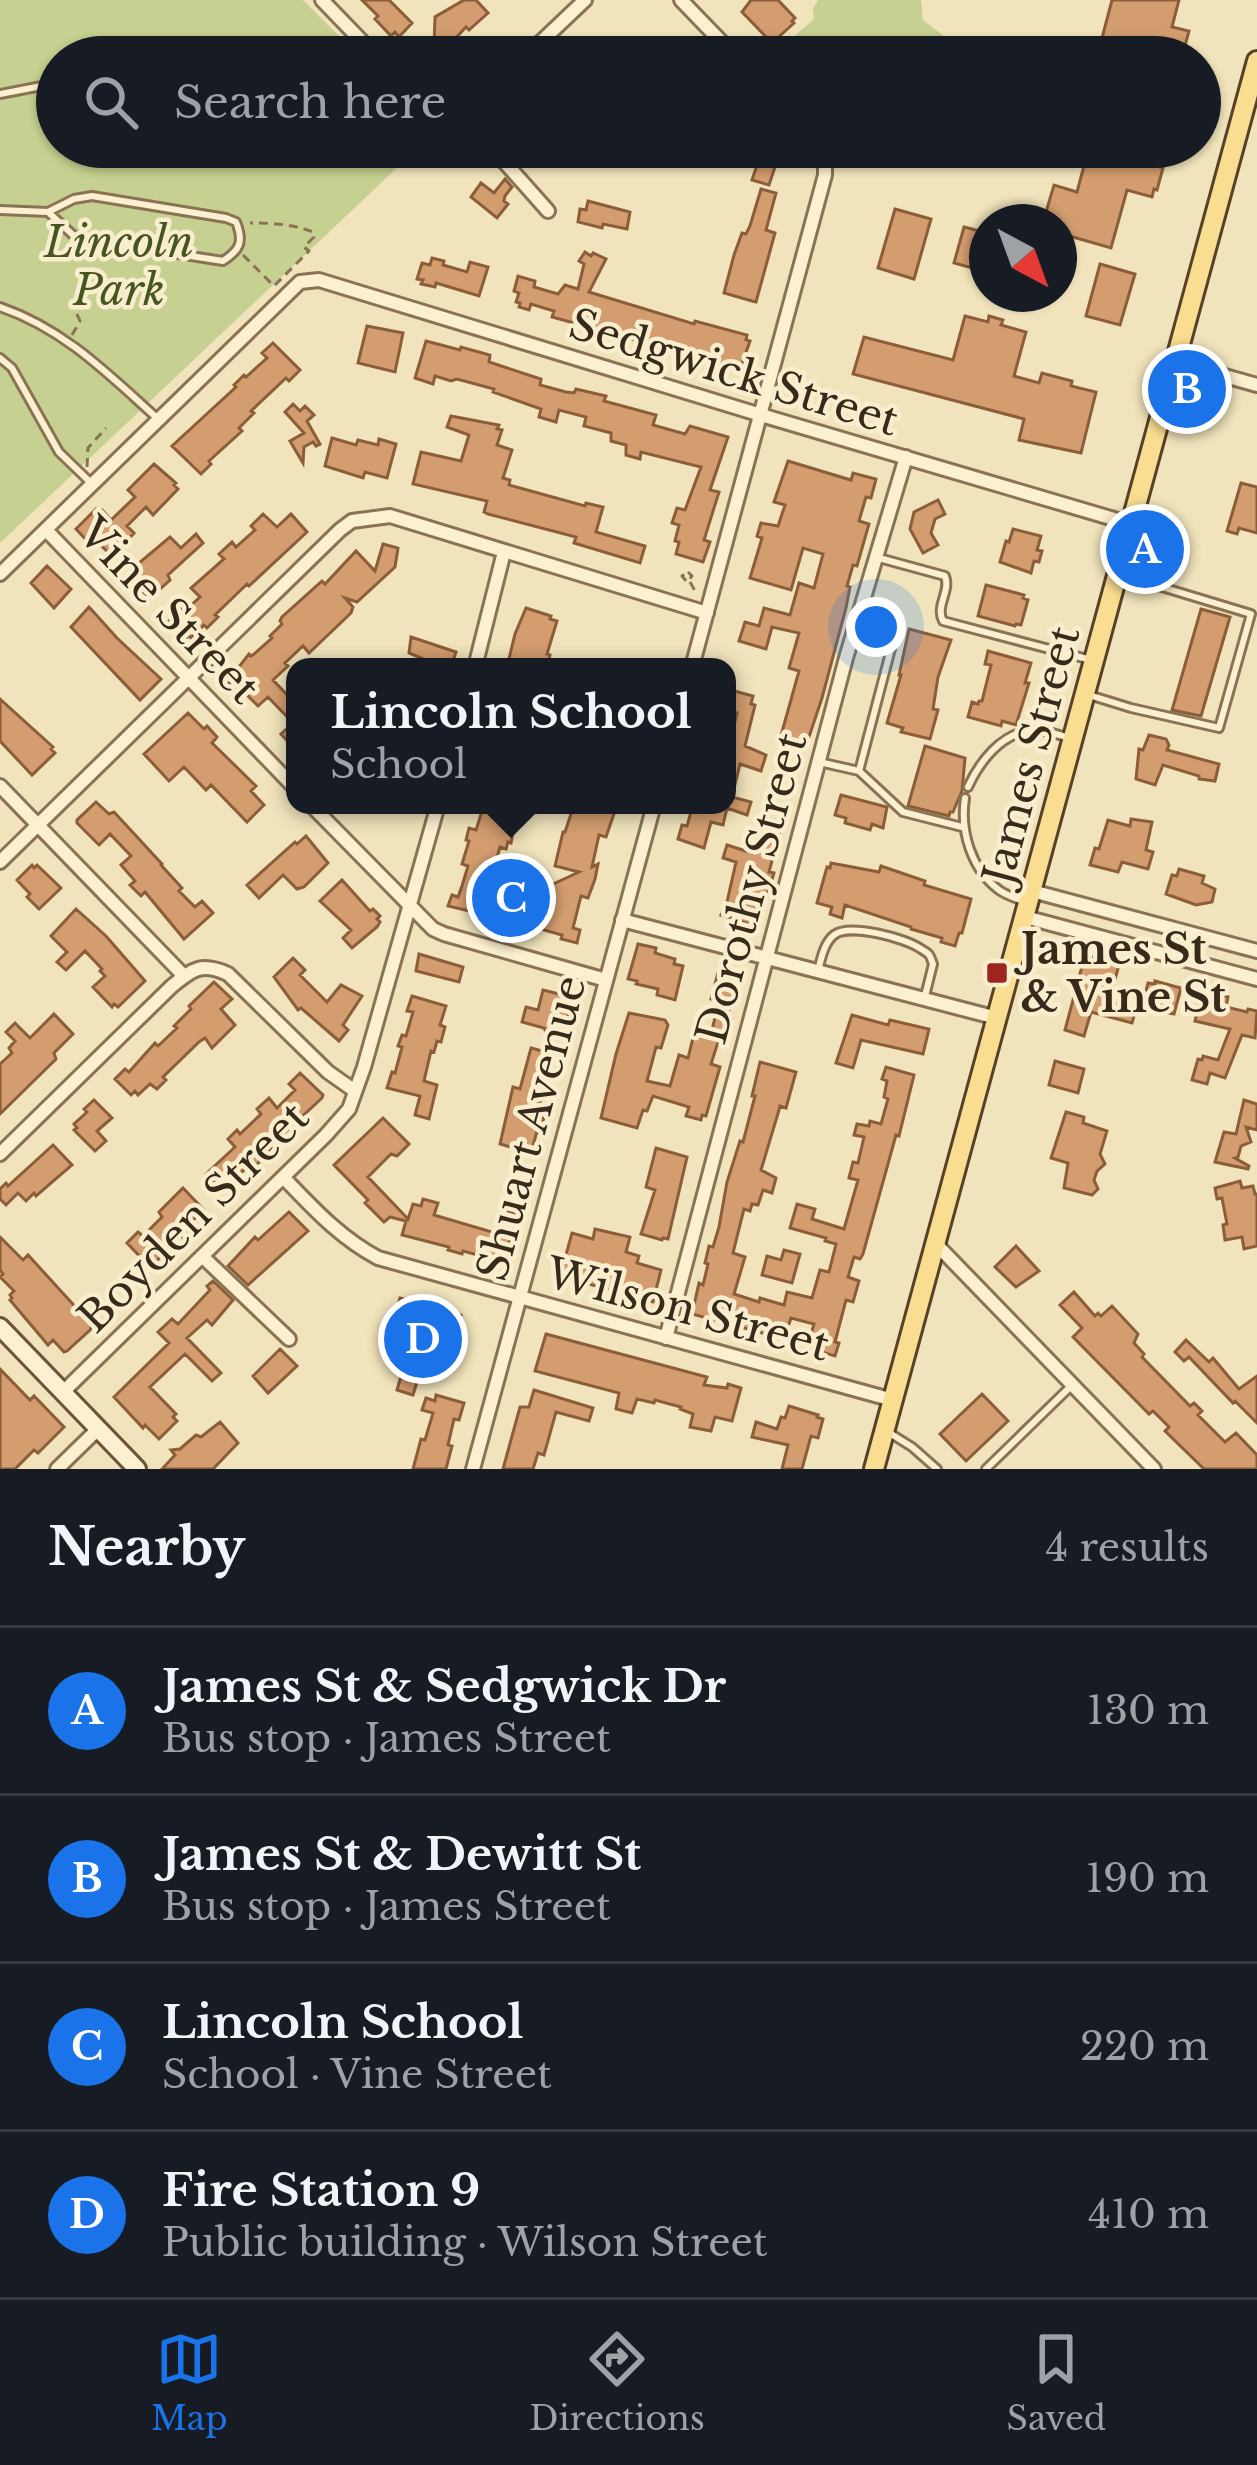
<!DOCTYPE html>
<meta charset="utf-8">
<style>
:root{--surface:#171b24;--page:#20242c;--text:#f1f3f6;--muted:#9ea1a6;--line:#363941;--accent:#1a73e8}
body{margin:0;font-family:"Libre Baskerville",serif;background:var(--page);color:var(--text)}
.compass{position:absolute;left:969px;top:204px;width:108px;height:108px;border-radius:50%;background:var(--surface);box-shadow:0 3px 9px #0004;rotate:139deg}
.you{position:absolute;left:876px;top:627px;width:42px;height:42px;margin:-30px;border:9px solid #fff;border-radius:50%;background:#1a73e8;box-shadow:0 0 0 18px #1a73e833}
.badge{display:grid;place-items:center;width:78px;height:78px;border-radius:50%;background:var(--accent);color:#fff;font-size:39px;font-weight:700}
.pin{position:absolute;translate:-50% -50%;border:6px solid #fff;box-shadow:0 3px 12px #0006}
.popup{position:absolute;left:286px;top:658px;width:450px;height:156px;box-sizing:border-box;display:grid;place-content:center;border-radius:24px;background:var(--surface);filter:drop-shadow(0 3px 9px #0005);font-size:39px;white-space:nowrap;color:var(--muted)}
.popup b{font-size:45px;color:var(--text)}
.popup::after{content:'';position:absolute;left:50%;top:100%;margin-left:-24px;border:24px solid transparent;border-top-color:var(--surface)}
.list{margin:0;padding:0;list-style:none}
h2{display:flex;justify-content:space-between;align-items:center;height:156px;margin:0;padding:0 48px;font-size:51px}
h2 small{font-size:39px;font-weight:400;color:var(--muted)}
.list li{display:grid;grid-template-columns:78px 1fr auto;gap:36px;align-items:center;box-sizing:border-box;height:168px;padding:0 48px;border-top:3px solid var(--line)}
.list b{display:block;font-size:45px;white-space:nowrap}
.list p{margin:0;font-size:39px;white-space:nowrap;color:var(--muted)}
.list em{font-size:39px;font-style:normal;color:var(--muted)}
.icon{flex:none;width:66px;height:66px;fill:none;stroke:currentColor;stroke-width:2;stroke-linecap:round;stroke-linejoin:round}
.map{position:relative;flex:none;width:1257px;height:1469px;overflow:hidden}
.search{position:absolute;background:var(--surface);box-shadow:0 3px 9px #0004;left:36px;right:36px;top:36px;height:132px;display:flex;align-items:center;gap:30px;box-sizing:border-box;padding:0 42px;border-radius:66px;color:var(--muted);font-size:45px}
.sheet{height:828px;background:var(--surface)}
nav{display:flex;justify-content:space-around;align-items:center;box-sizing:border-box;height:168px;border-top:3px solid var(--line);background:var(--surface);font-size:33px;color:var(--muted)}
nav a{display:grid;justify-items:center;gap:6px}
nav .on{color:var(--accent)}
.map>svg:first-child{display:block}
.green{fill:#c6d090}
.building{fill:#d39d6f;stroke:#8b5d38;stroke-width:3}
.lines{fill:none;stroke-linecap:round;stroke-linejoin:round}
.lane-casing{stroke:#8a7354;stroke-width:12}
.street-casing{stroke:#8a7354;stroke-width:18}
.secondary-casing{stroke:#6c5438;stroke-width:22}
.primary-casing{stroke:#574129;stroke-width:24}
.path{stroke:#8a7354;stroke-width:3;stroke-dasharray:9 6;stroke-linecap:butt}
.lane{stroke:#fcf0d0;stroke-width:6}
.street{stroke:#fcf0d0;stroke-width:12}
.secondary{stroke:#fcf0d0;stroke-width:16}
.primary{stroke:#f9dd90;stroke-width:18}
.poi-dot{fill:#9e2420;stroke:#f8edcd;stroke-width:4.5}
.labels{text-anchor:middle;stroke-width:9;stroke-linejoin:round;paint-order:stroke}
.park-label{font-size:42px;font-style:italic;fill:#46561f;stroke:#f8edcd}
.street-label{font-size:42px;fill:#382a1b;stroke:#f8edcd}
.poi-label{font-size:42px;font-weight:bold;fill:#382a1b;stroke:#f8edcd;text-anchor:start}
</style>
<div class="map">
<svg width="1257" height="1469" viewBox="0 0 1257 1469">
<rect width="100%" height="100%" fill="#f1e4bc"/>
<path class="green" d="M0 0H303L360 57H57V147H419L0 543Z
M818 0H921L923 20 945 37H966L974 57H760L756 52 788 42 814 19 813 9Z"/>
<path class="building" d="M362 0H389L412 23 399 37 395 32 391 36 375 19 378 16Z
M464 0H476L488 13 469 30 466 27 440 55 434 48 435 17Z
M751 0H778L795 18 792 21 794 23 772 43 742 12Z
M1112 0H1179L1172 27 1189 31 1182 57H1097Z
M760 147H779L787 155 775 167 769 185 752 180 756 168 748 159Z
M1089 147H1115L1162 160 1160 167 1163 168 1157 190 1154 189 1152 197 1127 190 1111 248 1059 233V222H1043L1054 185 1077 192Z
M505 179 512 187 505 196 504 201 508 204 497 218 471 197 481 183 494 193Z
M761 189 776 193 766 230 775 233 756 302 752 301 724 293 734 255 742 233 746 234 750 226Z
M588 201 630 212 627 229 603 224 602 228 578 222 580 209 586 210Z
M895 209 931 219 914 279 878 268Z
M964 227 987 233V272L954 263Z
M585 252 591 256 593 253 606 259 589 292 694 324 695 321 747 335 746 340 750 341 740 369 552 317 554 311 531 304 529 310 519 307 520 303 516 302 519 293 514 291 518 276 535 281 534 287 558 294 565 285 578 289 584 264 579 261Z
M432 258 444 261 443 265 467 272 470 262 488 267 479 296 436 283 435 287 421 284 423 280 417 279 422 263 430 265Z
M1100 264 1135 274 1120 325 1086 316Z
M965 316 988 322 989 316 1003 320 1001 325 1026 332 1014 376 1039 383 1042 373 1072 381 1071 386 1096 392 1081 453 1019 440 1024 419 853 374 864 337 953 360Z
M367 326 403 333 395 372 358 363Z
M426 341 460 350 461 347 490 355 489 362 541 379 540 385 566 392 574 393 576 389 606 396 604 401 656 415 653 425 685 434 690 426 728 437 710 490 719 492 704 540 710 542 703 562 676 554 679 542 675 541 679 525 672 523 677 508 685 510 701 467 641 452 640 459 626 455V445L611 441V433L584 426 586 417 559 410 556 422 539 417 541 409 493 392 494 389 457 379 451 381 435 376 433 384 415 378Z
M273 343 300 370 289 381 286 378 251 411 254 413 239 428 242 431 209 461 211 464 201 474 172 446 236 387 234 385 244 375 246 377 267 358 262 353Z
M293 404 300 411 305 406 314 415 307 421 320 444 316 446 313 442 304 447 303 463 290 441 304 433 285 412Z
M451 416 499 425 497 429 502 430 497 445 512 450 503 478 510 480 509 485 585 506 586 503 603 507 596 532 645 546 640 563 574 543 576 537 488 514 484 512 487 501 413 484 421 452 461 461 469 435 447 427Z
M332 438 356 445 358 440 378 445 379 439 396 444 387 478 365 472 363 478 325 466Z
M788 461 851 480 853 473 876 479 871 498 866 497 859 521 869 524 857 566 853 565 847 586 850 587 846 608 822 698 806 746 780 739 799 671 789 668 799 633 772 627 766 649 739 641 745 622 759 626 764 608 790 615 799 583 814 588 823 554 803 548 791 590 750 578 762 538 757 536 761 523 778 526 785 505 774 502Z
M154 464 176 483 174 485 178 489 153 515 146 507 127 526 134 533 124 544 120 540 109 553 94 539 90 544 76 529 96 509 99 512 102 510 111 520 135 497 128 490Z
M1241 483 1257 487V533L1239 528 1237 534 1227 531Z
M938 500 945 514 935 519 931 533 938 545 923 553 910 529 914 512Z
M263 514 277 527 291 514 307 532 249 586 247 584 215 615 218 617 207 628 204 625 191 638 189 636 186 638 169 621 181 609 184 612 200 597 191 588 224 559 219 554 232 542 236 547 255 530 251 526Z
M1013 529 1041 536 1037 550 1042 551 1039 562 1034 561 1031 573 1000 562 1006 541 1009 542Z
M196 534 203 543 168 575 170 580 150 598 140 589 147 582 133 568 170 537 181 548Z
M383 544 398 548 395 567 357 602 345 598 353 607 351 613 309 653 303 646 285 663 288 666 273 680 295 703V749L281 734 293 723 268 697 258 706 245 693 242 696 229 683 233 679 231 677 249 654 251 656 254 654 272 638 270 636 282 624 280 621 282 617 322 581 325 584 356 551 375 571Z
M47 566 71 589 54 608 31 583Z
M986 585 1024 595 1023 598 1028 600 1021 625 1016 624 1015 626 978 616Z
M89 607 117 638 161 679 140 700 71 627Z
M526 608 551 616 550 619 557 621 547 654 550 655 547 667H507L515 634Z
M1201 609 1230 617 1201 716 1172 710Z
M909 629 951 640 938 677 933 709 938 710 930 739 901 732 903 728 887 723 901 675H899Z
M411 637 456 652 451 667H424L426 660 409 653Z
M988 651 1031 663 1025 683H1029L1016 725 1002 721 1001 726 968 717 972 702 978 704 979 701H982L991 665 985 664Z
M727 689 753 696 751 704 755 705 745 746 766 755 761 771 740 764 732 797 751 802 747 815 727 808 723 825 711 822 704 848 678 839 682 825 687 826 693 805H727V737L731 738 737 713 727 711Z
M0 699 53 747 51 749 55 753 32 775 0 741Z
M188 713 204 729 207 726 217 737 212 743 256 786 251 791 264 805 247 822 211 785 206 790 184 767 169 781 144 754Z
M1149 735 1166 739 1169 745 1167 750 1219 764 1215 781 1199 779V776L1163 765 1155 785 1136 779 1139 749 1143 750Z
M925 746 965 758 962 791 953 812H950L949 816 908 806Z
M841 795 887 807 883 828 872 824 870 830 845 823 846 818 835 815Z
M96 802 109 814 114 812 162 864 161 865 182 888 179 891 195 907 202 901 213 913 184 939 145 892 141 896 130 885 135 881 121 865 131 856 110 834 99 845 77 823V820Z
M484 805 518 808 511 843 508 842 506 849 500 847 493 872 501 875 490 916 448 906 452 895 458 897 462 886 468 866 462 864 469 841 466 840 469 828 476 830Z
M574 805H611L616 808 606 837 599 835 592 867 598 864 595 879 588 898 581 896 573 928 580 930 577 943 561 939 562 935 537 928 545 892 548 893 549 886 579 872 555 866 563 832H565Z
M767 818 782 822 769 872 774 873 758 927 721 915 727 902 736 862 723 858 727 845 752 853 755 843 760 844Z
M1131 819 1152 822 1146 850 1153 852 1148 869 1122 862 1118 872 1090 865 1095 848 1099 849 1108 820 1130 826Z
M306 836 328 863 304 887 297 889 283 875 259 898 247 885 295 842 297 844Z
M831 863 879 872 881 866 925 881 924 885 971 899 962 933H959L955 946 941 942 942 938 911 929V927L845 905 842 918 830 914 832 907 817 903 827 867 830 868Z
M32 865 34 868 37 865 61 888 39 909 27 897 30 894 17 880Z
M1179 869 1204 876 1202 883 1215 889 1212 902 1196 905 1166 894 1172 875 1177 876Z
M342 880 370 911 373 909 380 916 377 919 380 922 377 927 352 948 343 938 351 930 320 901Z
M76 909 106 936 145 981 118 1007 114 1004 112 1007 93 987 105 976 100 971 102 969 85 951 66 970 57 962 67 952 51 936Z
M638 944 656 948 655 953 675 959 674 964 683 966 675 1000 657 995 658 989 636 984 637 981 628 979Z
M419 954 463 967 459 982 416 971Z
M1085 955 1119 965 1109 1001 1136 1009 1132 1023 1091 1012 1084 1036 1065 1030Z
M293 958 305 970 300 975 327 1002 341 985 362 996 343 1025 348 1030 339 1041 301 1008 298 1010 274 977Z
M721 971 734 974 733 979 737 980 727 1018 732 1019 727 1035 712 1030 719 1001 711 999 718 973Z
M1155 981 1181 988 1174 1014 1164 1012 1165 1009 1143 1003 1148 983 1155 984Z
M214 982 232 999 221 1009 235 1025 212 1048 205 1038 199 1042 163 1077 166 1080 157 1089 150 1084 138 1095 135 1091 131 1095 115 1079 125 1069 129 1072 155 1043 158 1046 177 1028 174 1026 191 1009 189 1006Z
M543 990 575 998 562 1033 550 1030 546 1032 544 1028 522 1022 526 1007 538 1010Z
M1202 991 1228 997 1226 1007 1247 1012 1248 1009 1257 1011 1255 1038 1242 1035 1225 1078 1210 1073 1207 1084 1192 1080 1198 1059 1202 1060 1203 1056 1218 1060 1230 1029 1195 1021Z
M412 996 446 1006 440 1025 445 1027 441 1042 437 1041 434 1052 431 1051 424 1081 437 1085 429 1119 415 1115 420 1096 387 1088 392 1072 395 1073 402 1047 398 1046 402 1035 406 1036 413 1012 407 1011Z
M629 1013 665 1020 668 1025 661 1048 656 1047 647 1081 670 1086 679 1055 688 1058 694 1034 698 1033 719 1039 711 1064 720 1067 706 1116 702 1115 701 1120 686 1116 689 1107 653 1096 647 1111 643 1110 637 1128 601 1118 616 1054Z
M54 1014 73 1034 54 1053 56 1059 51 1064 0 1114V1064L12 1053 9 1048 15 1041 6 1032 15 1023 30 1038Z
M852 1015 888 1025 890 1020 929 1029 923 1054 861 1040 853 1068 836 1063Z
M531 1048 550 1053 549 1056 552 1057 537 1116 544 1118 540 1132 537 1131 531 1153 500 1144 513 1087 520 1089Z
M1055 1061 1084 1069 1078 1093 1049 1085Z
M760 1062 796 1072 786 1108 780 1106 779 1110 761 1170 776 1178 772 1193 763 1190 758 1205 752 1204 750 1211 744 1209 733 1253 745 1257 734 1294 759 1302 760 1298 784 1305 787 1292 812 1298 820 1270 829 1272 836 1244 825 1241 826 1238 790 1228 797 1204 815 1209 812 1219 844 1229 858 1180 849 1178 853 1162 858 1163 864 1137 854 1135 857 1124 869 1126 870 1121 881 1124 888 1099 884 1097 887 1081 882 1079 886 1067 914 1075 899 1136 896 1135 863 1254 860 1259 854 1257 848 1277 859 1281 853 1302 846 1300 835 1342 839 1343 835 1356 807 1348 814 1324 791 1318 784 1339 692 1314 699 1283 703 1285 708 1264 705 1263 709 1246 713 1247 719 1227 727 1182 740 1141 743 1142 755 1096H752Z
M300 1073 323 1095 322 1098 279 1138 255 1167 251 1164 221 1190 206 1174 235 1147 228 1139 237 1130 240 1134 261 1114 257 1109 269 1098 277 1108 295 1090 289 1084Z
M94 1100 112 1118 97 1131 106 1141 95 1151 74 1130 77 1128 74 1124 87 1112 84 1109Z
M1244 1100 1257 1104V1130L1246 1127 1251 1142 1241 1146 1238 1157 1235 1158 1249 1166 1248 1169 1215 1162 1224 1132 1236 1134Z
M1066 1112 1084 1117 1083 1123 1107 1131 1100 1154 1105 1164 1097 1171 1094 1180 1098 1189 1092 1195 1064 1188 1068 1163 1051 1158Z
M383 1118 409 1144 397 1156 391 1154 368 1177 408 1219 413 1204 421 1206 423 1199 438 1203 434 1215 495 1233 502 1209 523 1215 518 1231 513 1230 504 1262 463 1251 462 1254 448 1250 449 1247 402 1235 406 1221 390 1217 384 1222 365 1203 368 1200 334 1165Z
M53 1145 72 1165 36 1196 34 1193 26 1201 18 1193 6 1205 0 1199V1189L6 1183 8 1186Z
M656 1148 687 1157 668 1239 663 1238 662 1240 641 1234 655 1190 646 1187Z
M1240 1181 1242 1188 1253 1186 1255 1194H1257V1246L1244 1249 1242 1237 1225 1240 1223 1225 1227 1224 1222 1198 1217 1199 1215 1188Z
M183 1188 204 1210 190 1223 194 1228 184 1239 179 1234 151 1268 127 1243 138 1232 143 1236 162 1217 159 1212Z
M289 1212 308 1231 248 1285 228 1266 255 1237 258 1240Z
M595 1229 630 1237 626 1252 639 1256 637 1263 661 1270 653 1302 560 1276 572 1233 593 1239Z
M0 1237 23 1260 28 1255 92 1325 90 1330 67 1351 64 1352 53 1340 48 1345 10 1300 12 1298 10 1295 14 1291 0 1277 3 1274 0 1270Z
M1016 1246 1039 1271 1016 1287 995 1267Z
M784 1250 800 1254 792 1283 762 1275 767 1256 781 1260Z
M213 1281 233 1300 212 1325 207 1320 187 1338 221 1373 212 1381 185 1354 150 1387 176 1414 173 1417 177 1421 159 1439 145 1425 143 1428 114 1397 169 1343 158 1332 172 1319 178 1324 210 1290 207 1286Z
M1074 1292 1095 1316 1098 1313 1101 1316 1112 1306 1138 1334 1134 1343 1144 1354 1142 1357 1190 1406 1194 1403 1202 1411 1198 1415 1225 1442 1236 1433 1257 1455V1469H1204L1165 1431 1169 1427 1153 1411 1149 1414 1073 1337 1082 1328 1060 1305Z
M400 1298 461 1315 450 1366 424 1359 413 1395 397 1390 407 1355 386 1349Z
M546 1334 707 1377 704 1385 727 1388 728 1384 741 1388 732 1421 715 1417 711 1431 690 1427 693 1414 680 1409 681 1407 655 1400 654 1403 637 1399 632 1413 616 1409 619 1393 535 1371Z
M1186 1340 1209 1362 1213 1358 1239 1389 1257 1376V1423L1235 1401 1233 1403 1189 1357 1184 1361 1175 1352Z
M280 1349 297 1366 268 1393 253 1376Z
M0 1369 30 1400 34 1396 64 1427 38 1453 34 1450 15 1469H0Z
M534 1390 593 1408 589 1421 556 1412 544 1455 538 1453 533 1469H503L520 1407H529Z
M982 1394 1008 1421 966 1461 940 1434Z
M436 1395 464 1403 459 1420 454 1419 448 1445 452 1446 446 1469H413L421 1439 425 1440 433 1413 422 1410 426 1398 435 1401Z
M789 1406 818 1415 817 1417 823 1419 818 1438 811 1436 802 1469H782L788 1445 752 1437 756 1422 777 1429 781 1417 785 1418Z
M220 1422 238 1443 213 1469H162L175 1455 171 1450 180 1449 196 1435 201 1437Z"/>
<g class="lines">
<g class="lane-casing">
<path id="lane" d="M0 94 57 83
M0 210 48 212 74 199 92 196 226 218 236 222C244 242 240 250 223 261L88 240 73 235 48 212
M0 307C64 329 107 373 157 418
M0 358 12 368 59 452 90 482
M879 558 945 576C951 591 935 606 943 621L1091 660
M854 634 892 645 859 771
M1089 695 1131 708 1219 728 1251 614 1122 575
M819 762 859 771 903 812 962 827
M968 787C980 761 1001 734 1031 730 1044 729 1058 735 1070 738
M965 798C960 831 971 869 999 890 1007 896 1018 899 1027 902
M818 971C821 959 824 943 834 935 849 923 906 938 921 949 931 955 929 954 933 964L925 996
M888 1432 912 1447 937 1469
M986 1469 1070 1387"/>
</g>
<g class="street-casing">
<path id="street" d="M322 0 377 57
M681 0 736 57
M525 57 585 0
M491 147 548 211
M1175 362 1257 385
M46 530 295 788
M0 574 300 282 319 280 761 415 1131 524
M475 667 504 552
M692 667 825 175V164L819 147
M0 786 184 976
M311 805 433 929 444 934 606 980
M0 862 340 530 352 521 390 516 707 613
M1032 891 1257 951
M1025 917 1257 979
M622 920 997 1018
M0 1154 172 986C193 969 201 962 228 974L328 1072 355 1091
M283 1177C313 1208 340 1238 378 1258L893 1400
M935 1243 1154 1469
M202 1256 289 1339
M666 1338 846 658 906 457
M63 1392 326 1135 349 1109 364 1067 438 805
M57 1469 98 1429
M473 1469 654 805"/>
</g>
<g class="secondary-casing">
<path id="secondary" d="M0 1327 137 1469"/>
</g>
<g class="primary-casing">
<path id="primary" d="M874 1469 1257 61"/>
</g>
<path class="path" d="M243 255 274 286 309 251 304 247 314 237 313 232C293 224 271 223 250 223
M72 335 80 321 76 312
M87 467 88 448 106 428
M1145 549 1146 545
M688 572 692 576 687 582 682 576Z
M690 582 695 591
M1034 951 1046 953"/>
<use href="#lane" class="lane"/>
<use href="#street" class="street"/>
<use href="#secondary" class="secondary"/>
<use href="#primary" class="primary"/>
</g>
<rect class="poi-dot" x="985" y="961" width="24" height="24" rx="6"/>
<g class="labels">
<g class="park-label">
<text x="119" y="257">Lincoln<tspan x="119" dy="48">Park</tspan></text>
</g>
<g class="street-label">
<text transform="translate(734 372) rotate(17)" y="15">Sedgwick Street</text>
<text transform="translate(169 610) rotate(46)" y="15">Vine Street</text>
<text transform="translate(1031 755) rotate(-75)" y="15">James Street</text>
<text transform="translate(751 888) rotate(-75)" y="15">Dorothy Street</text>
<text transform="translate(531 1128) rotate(-75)" y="15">Shuart Avenue</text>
<text transform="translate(193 1217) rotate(-45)" y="15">Boyden Street</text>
<text transform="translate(688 1309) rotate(15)" y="15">Wilson Street</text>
</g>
<g class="poi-label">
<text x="1021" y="964">James St<tspan x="1021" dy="48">&amp; Vine St</tspan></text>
</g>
</g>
</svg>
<svg class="compass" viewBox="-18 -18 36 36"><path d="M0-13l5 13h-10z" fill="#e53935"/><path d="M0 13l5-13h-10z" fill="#9ea1a6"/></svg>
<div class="you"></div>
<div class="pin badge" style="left:1145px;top:549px">A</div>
<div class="pin badge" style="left:1187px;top:389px">B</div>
<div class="pin badge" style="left:511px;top:898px">C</div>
<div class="popup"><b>Lincoln School</b>School</div>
<div class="pin badge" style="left:423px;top:1339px">D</div>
<div class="search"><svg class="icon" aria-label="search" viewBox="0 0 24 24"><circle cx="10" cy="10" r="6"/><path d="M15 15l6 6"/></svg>Search here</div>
</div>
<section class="sheet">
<h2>Nearby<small>4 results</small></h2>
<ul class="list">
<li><span class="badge">A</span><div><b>James St &amp; Sedgwick Dr</b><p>Bus stop · James Street</p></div><em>130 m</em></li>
<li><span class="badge">B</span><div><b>James St &amp; Dewitt St</b><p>Bus stop · James Street</p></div><em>190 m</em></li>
<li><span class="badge">C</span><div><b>Lincoln School</b><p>School · Vine Street</p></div><em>220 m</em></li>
<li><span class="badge">D</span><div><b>Fire Station 9</b><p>Public building · Wilson Street</p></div><em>410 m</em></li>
</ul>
</section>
<nav>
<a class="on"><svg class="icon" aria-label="map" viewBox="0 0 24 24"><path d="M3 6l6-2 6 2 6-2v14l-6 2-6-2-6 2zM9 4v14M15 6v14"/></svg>Map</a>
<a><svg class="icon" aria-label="directions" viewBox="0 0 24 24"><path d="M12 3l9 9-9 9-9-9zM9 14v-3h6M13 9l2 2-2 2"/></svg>Directions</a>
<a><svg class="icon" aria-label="saved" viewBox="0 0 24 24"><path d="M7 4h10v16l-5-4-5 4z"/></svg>Saved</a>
</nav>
